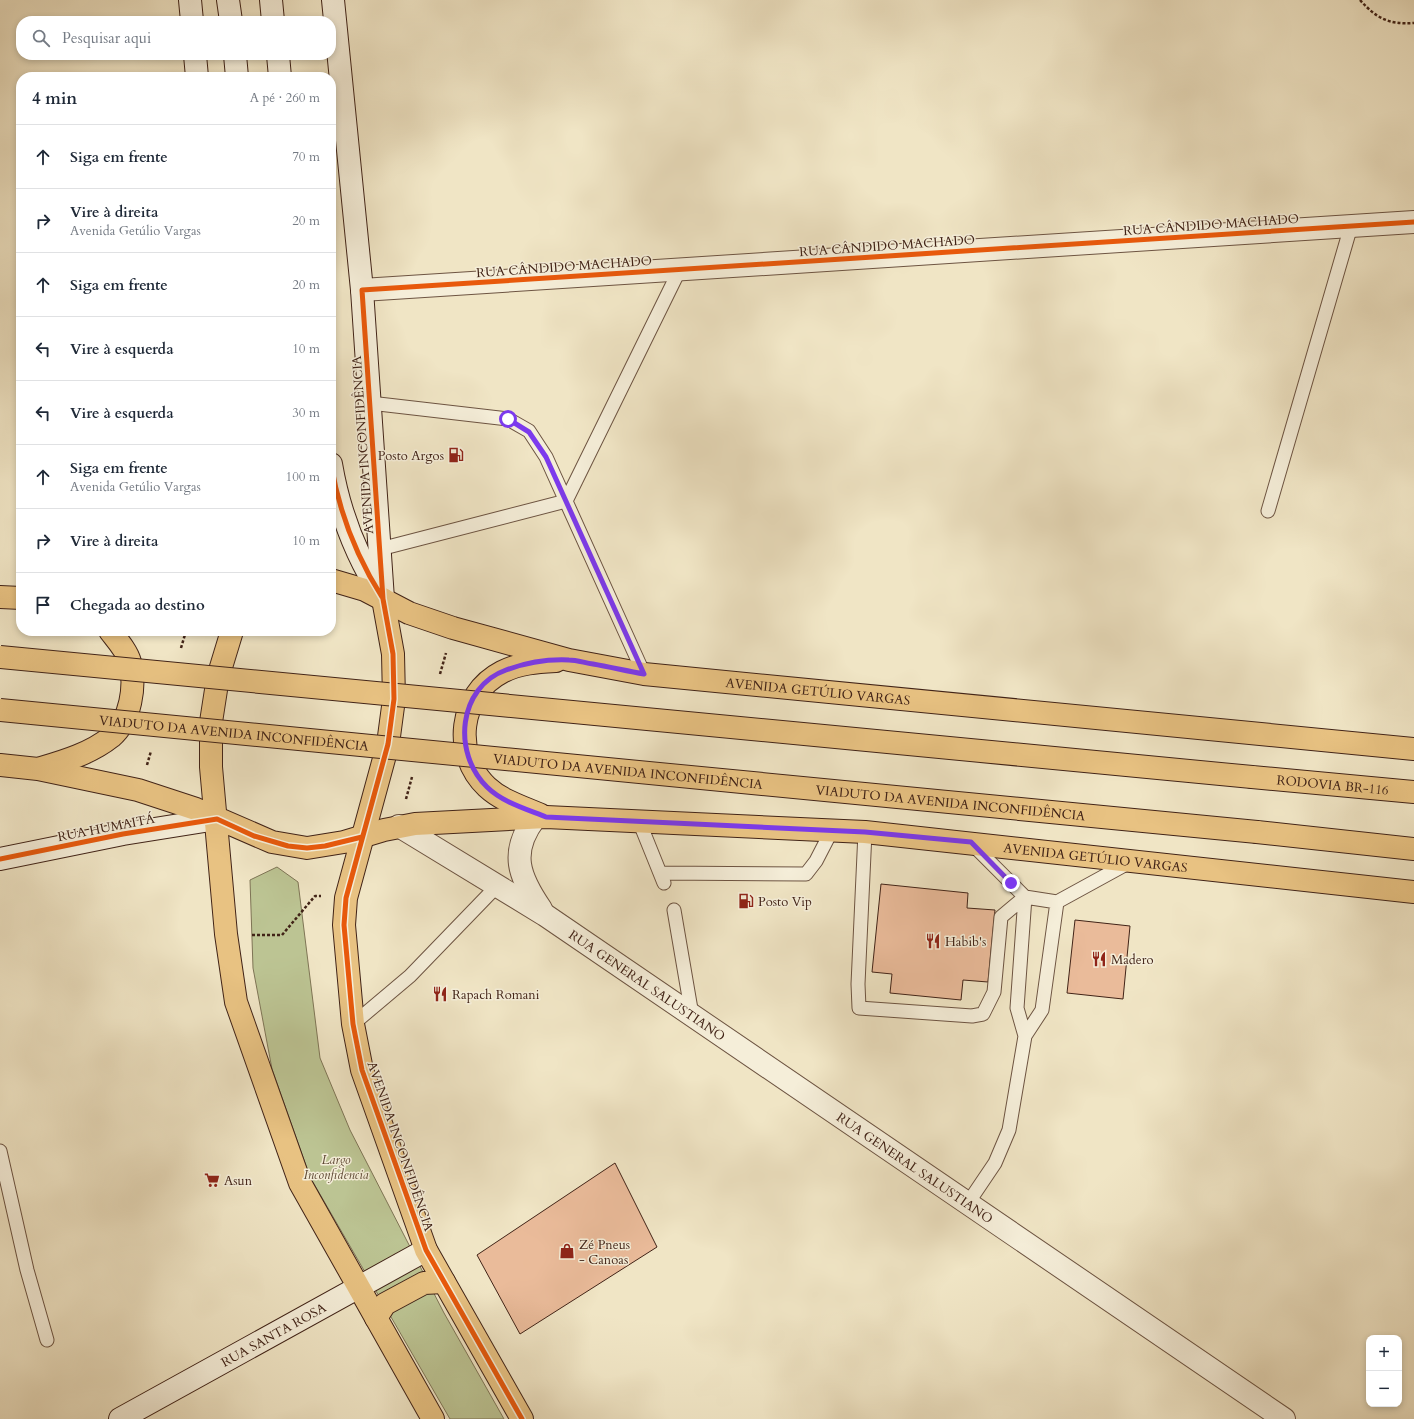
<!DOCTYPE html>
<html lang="pt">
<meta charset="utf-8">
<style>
:root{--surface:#fff;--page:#f6f6f7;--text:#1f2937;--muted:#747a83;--line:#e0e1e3}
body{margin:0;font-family:Cardo,serif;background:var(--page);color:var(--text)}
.controls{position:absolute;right:12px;bottom:12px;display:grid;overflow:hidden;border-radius:8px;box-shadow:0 2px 6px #0003}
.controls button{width:36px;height:36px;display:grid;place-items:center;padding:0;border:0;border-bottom:1px solid var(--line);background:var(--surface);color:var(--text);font:20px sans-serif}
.stop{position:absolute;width:12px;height:12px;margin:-9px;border:3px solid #7c3aed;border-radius:50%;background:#fff}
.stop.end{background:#7c3aed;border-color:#fff;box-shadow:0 1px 4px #0008}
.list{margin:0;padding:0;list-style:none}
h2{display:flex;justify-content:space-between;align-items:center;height:52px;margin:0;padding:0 16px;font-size:17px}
h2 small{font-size:13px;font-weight:400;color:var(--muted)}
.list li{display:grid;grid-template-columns:26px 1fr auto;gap:12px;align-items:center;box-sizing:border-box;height:64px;padding:0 16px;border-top:1px solid var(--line)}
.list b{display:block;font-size:15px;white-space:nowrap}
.list p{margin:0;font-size:13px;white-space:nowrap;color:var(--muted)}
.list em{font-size:13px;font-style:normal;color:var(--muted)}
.icon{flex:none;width:22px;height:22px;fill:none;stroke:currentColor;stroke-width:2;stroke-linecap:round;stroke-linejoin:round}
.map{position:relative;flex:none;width:1414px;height:1419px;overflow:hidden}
.search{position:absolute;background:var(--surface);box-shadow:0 2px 6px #0003;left:16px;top:16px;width:320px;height:44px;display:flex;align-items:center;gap:10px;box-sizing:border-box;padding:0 14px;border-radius:16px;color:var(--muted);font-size:15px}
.panel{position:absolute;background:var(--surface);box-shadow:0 2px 6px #0003;left:16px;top:72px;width:320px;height:564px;border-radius:16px}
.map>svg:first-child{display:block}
.green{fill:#bcc493;stroke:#7e7455}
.building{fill:#eabb9a;stroke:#412317}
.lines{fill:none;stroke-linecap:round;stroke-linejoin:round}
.lane-casing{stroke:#6d5442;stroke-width:15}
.street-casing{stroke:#6d5442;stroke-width:24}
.secondary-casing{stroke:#412317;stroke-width:24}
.primary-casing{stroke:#412317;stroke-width:24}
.highway-casing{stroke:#412317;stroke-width:24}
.path{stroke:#412317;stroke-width:2.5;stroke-dasharray:3 2;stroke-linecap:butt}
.lane{stroke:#f5eed9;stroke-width:13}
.street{stroke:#f5eed9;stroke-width:22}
.secondary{stroke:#f5eed9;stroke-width:22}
.primary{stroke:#e8c282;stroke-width:22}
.highway{stroke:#e8c282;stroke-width:22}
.highway-bridge-casing{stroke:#412317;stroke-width:24;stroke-linecap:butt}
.highway-bridge{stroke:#e8c282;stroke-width:22}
.cycleway-casing{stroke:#f5eed9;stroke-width:8}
.cycleway{stroke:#e8590c;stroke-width:5}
.route{stroke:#7c3aed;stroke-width:5}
.labels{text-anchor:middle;stroke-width:3;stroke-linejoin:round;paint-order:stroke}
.street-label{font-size:13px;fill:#412317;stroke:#f5eed9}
.poi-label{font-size:13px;fill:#412317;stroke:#f5eed9;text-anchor:start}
.park-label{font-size:13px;font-style:italic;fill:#604b36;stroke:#f5eed9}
</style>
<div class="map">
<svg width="1414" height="1419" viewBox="0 0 1414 1419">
<rect width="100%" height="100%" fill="#f0e5c5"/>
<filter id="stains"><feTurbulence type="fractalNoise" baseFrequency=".005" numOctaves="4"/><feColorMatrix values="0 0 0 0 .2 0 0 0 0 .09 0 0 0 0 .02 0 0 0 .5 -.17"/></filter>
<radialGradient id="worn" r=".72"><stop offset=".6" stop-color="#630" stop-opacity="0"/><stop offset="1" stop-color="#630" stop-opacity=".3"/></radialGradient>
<path class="green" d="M277 867 298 882 320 1058 350 1130 444 1313 504 1419H450L310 1177 272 1069 253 968 250 880Z"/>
<path class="building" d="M881 884 968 893 967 908 995 910 988 982 963 980 961 1000 890 993 892 974 872 972Z
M1075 920 1130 926 1123 999 1067 993Z
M615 1163 657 1247 520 1334 477 1255Z"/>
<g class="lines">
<g class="lane-casing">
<path id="lane" d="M370 403 508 419 529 431 546 457 644 674
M1268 511 1351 226
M380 549 566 501 680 269
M639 821 664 883
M865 832 858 984 859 1008 972 1016 983 1014 994 992 1001 917 1025 897
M971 843 1025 897 1057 902 1130 862
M660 873 806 874 816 861 832 830
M1025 897 1017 1008 1025 1036
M674 910 692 1015
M353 1024 410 976 497 886
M0 1151 27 1270 47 1340
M968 1203 995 1163 1009 1130 1025 1036 1042 1010 1057 902"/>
</g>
<g class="street-casing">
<g id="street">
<path d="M362 290 1414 222"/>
<path d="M535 818C509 852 519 877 541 909"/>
<path id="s1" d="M399 826 545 915 1284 1419"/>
</g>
</g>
<g class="secondary-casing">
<g id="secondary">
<path d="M190 0 192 21"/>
<path d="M228 0 231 21"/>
<path d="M271 0 273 21"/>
<path d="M333 0 362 290 383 599"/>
<path d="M195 55 197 77"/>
<path d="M235 55 237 77"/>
<path d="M278 55 280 77"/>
<path d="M331 464C339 511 356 556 382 596"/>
<path d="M0 859 123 834 217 819"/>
<path id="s2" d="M120 1419 426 1250"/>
</g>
</g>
<g class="primary-casing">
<g id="primary">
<path id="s3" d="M331 580 365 590 409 613 453 628 569 660 644 674 1414 749"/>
<path d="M0 597 21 598"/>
<path d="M383 599 393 654 394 699 388 744 346 898 344 925 353 1024 362 1070 426 1250 522 1419"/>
<path d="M232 631 218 677 211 722V767L226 934 236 1002 300 1183 433 1419"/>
<path id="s4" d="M0 765 38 769 138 790 196 809 272 842 307 848 344 842 384 830 415 824 546 817 865 832 1414 892"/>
<path d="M41 768C65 761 91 753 111 737 131 720 136 686 130 662 127 651 117 640 110 631"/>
<path d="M541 815C523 807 502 801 487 787 452 754 459 694 502 672 519 663 538 662 556 661"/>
<path d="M376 1318 385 1304 424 1283 444 1282"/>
</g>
</g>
<g class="highway-casing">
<g id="highway">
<path id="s5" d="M1252 777 1414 792"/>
<path d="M1257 832 1414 849"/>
</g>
</g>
<path class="path" d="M1360 0C1376 18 1389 25 1414 23
M181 648 186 631
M440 674 446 653
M147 765 151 751
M406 799 412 777
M252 935H282L315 896H321"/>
<use href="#lane" class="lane"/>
<use href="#street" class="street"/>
<use href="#secondary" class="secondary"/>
<use href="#primary" class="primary"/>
<use href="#highway" class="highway"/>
<g class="highway-bridge-casing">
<g id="highway-bridge">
<path d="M0 657 1252 777"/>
<path id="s6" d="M0 710 1257 832"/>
</g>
</g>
<use href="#highway-bridge" class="highway-bridge"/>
<g class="cycleway-casing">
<path id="cycleway" d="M331 464C339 512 356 556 382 597
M0 859 123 834 217 819 254 836 288 846 307 848 325 846 362 837
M522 1419 426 1250 362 1070 353 1024 344 925 346 898 388 744 394 699 393 654 383 599 362 290 1414 222"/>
</g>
<use href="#cycleway" class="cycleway"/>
</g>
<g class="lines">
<path class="route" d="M508 419 529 432 546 457 644 674C627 671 610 667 593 664 585 663 577 660 569 660 548 659 525 663 506 670 458 687 452 753 487 787 502 802 526 809 546 817L865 832 971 842 1011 883"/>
</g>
<defs>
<g id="fuel-bare" transform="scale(1.2)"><path d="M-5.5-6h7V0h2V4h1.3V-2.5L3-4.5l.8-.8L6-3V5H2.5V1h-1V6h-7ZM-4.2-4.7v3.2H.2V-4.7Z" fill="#8f2418" stroke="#f5eed9" stroke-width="2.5" paint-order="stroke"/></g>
<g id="restaurant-bare" transform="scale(1.2)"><path d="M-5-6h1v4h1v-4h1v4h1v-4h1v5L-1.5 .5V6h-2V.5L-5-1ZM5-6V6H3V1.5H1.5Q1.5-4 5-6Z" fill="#8f2418" stroke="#f5eed9" stroke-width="2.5" paint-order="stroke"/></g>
<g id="supermarket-bare" transform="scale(1.2)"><path d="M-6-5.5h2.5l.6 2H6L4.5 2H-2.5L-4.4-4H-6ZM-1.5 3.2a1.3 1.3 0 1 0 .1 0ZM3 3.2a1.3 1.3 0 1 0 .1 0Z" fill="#8f2418" stroke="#f5eed9" stroke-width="2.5" paint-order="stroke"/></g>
<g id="shop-bare" transform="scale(1.2)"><path d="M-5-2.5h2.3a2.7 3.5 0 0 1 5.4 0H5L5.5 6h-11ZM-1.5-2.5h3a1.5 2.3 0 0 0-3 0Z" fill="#8f2418" stroke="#f5eed9" stroke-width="2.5" paint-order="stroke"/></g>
</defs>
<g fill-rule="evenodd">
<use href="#fuel-bare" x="456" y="455"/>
<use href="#fuel-bare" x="746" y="901"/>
<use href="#restaurant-bare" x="933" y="941"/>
<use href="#restaurant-bare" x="1099" y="959"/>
<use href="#restaurant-bare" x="440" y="994"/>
<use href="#supermarket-bare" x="212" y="1180"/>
<use href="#shop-bare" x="567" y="1251"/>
</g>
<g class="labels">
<g class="street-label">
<text transform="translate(1211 224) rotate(-4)" y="5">RUA CÂNDIDO MACHADO</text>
<text transform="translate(887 245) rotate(-4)" y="5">RUA CÂNDIDO MACHADO</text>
<text transform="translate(564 266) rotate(-4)" y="5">RUA CÂNDIDO MACHADO</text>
<text transform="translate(362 445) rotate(-94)" y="5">AVENIDA INCONFIDÊNCIA</text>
<text dy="5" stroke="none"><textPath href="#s3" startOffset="503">AVENIDA GETÚLIO VARGAS</textPath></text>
<text dy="5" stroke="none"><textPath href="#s6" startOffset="235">VIADUTO DA AVENIDA INCONFIDÊNCIA</textPath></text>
<text dy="5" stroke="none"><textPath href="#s6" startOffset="631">VIADUTO DA AVENIDA INCONFIDÊNCIA</textPath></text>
<text dy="5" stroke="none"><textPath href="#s5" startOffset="81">RODOVIA BR-116</textPath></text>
<text dy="5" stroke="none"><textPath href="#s6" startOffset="955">VIADUTO DA AVENIDA INCONFIDÊNCIA</textPath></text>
<text transform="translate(106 827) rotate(-11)" y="5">RUA HUMAITÁ</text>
<text dy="5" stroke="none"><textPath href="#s4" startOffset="1113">AVENIDA GETÚLIO VARGAS</textPath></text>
<text dy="5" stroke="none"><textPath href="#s1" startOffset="295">RUA GENERAL SALUSTIANO</textPath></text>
<text transform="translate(401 1146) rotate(71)" y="5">AVENIDA INCONFIDÊNCIA</text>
<text dy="5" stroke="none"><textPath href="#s1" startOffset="619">RUA GENERAL SALUSTIANO</textPath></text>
<text dy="5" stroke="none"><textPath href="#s2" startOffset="175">RUA SANTA ROSA</textPath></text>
</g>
<g class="poi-label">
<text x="444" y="460" text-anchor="end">Posto Argos</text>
<text x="758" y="906">Posto Vip</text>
<text x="945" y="946">Habib's</text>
<text x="1111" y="964">Madero</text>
<text x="452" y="999">Rapach Romani</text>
<text x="224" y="1185">Asun</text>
<text x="579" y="1249">Zé Pneus<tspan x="579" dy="15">- Canoas</tspan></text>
</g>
<g class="park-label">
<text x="336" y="1164">Largo<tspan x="336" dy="15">Inconfidencia</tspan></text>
</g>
</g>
<rect width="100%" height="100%" filter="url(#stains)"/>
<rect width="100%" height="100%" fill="url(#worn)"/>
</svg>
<div class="controls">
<button>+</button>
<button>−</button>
</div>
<div class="stop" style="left:508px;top:419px"></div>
<div class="stop end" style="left:1011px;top:883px"></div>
<div class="search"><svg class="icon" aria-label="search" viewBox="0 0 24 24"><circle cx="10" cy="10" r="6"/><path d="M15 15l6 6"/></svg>Pesquisar aqui</div>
<section class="panel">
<h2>4 min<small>A pé · 260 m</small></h2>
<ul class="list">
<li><svg class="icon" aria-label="ahead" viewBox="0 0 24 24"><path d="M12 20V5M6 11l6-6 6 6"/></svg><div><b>Siga em frente</b></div><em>70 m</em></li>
<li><svg class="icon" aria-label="right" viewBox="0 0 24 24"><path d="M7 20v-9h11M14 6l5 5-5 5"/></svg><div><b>Vire à direita</b><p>Avenida Getúlio Vargas</p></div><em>20 m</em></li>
<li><svg class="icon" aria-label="ahead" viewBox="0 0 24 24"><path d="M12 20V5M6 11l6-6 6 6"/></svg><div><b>Siga em frente</b></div><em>20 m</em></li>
<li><svg class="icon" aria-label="left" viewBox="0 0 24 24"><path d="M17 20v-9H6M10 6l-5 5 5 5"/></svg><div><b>Vire à esquerda</b></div><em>10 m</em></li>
<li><svg class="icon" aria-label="left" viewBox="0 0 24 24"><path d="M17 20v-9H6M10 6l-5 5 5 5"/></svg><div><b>Vire à esquerda</b></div><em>30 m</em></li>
<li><svg class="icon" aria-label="ahead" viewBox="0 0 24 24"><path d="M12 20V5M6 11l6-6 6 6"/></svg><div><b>Siga em frente</b><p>Avenida Getúlio Vargas</p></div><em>100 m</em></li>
<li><svg class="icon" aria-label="right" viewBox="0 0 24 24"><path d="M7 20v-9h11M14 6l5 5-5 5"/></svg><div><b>Vire à direita</b></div><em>10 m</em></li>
<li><svg class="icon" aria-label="arrive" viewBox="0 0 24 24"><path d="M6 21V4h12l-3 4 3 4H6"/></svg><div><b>Chegada ao destino</b></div></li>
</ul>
</section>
</div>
